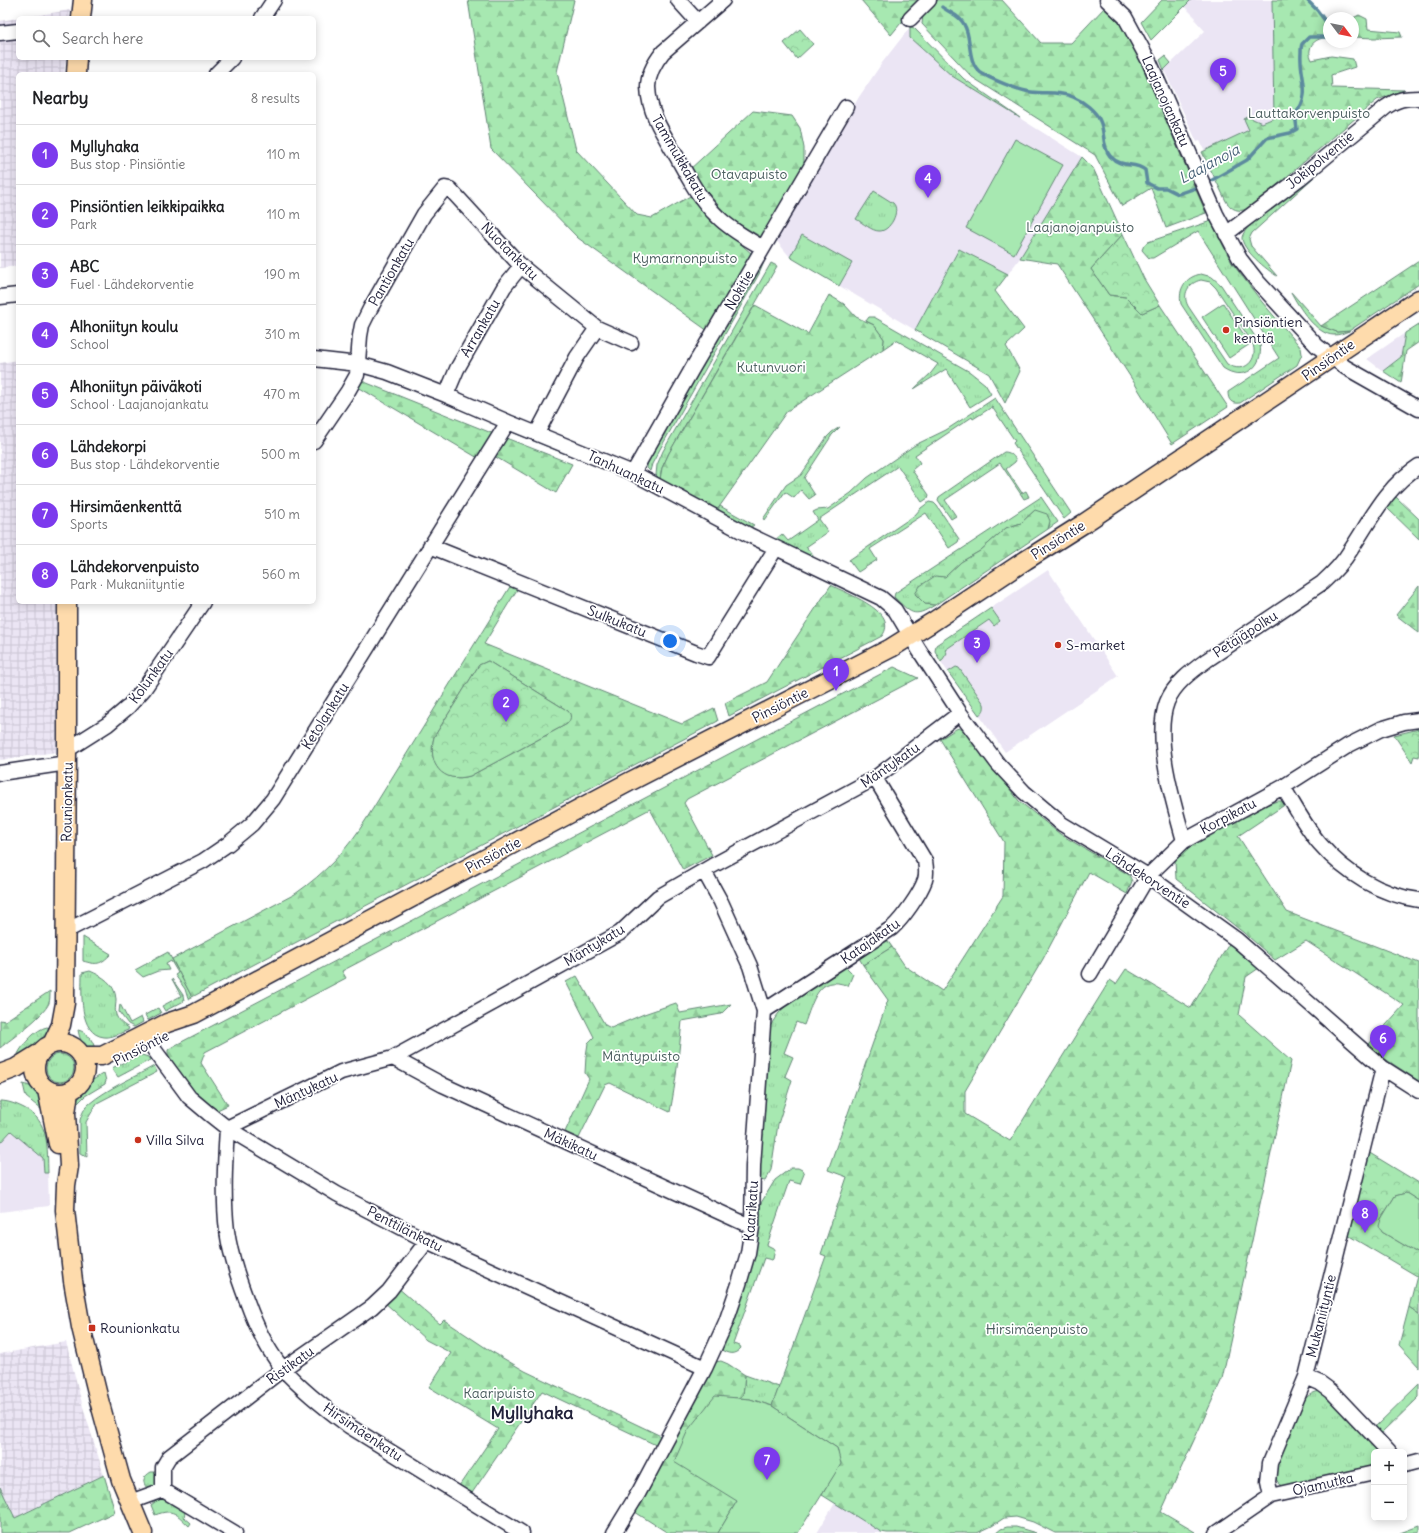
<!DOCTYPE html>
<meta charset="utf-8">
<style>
:root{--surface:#fff;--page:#f2f2f2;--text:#202124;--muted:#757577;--line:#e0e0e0;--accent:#7c3aed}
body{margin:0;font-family:Delius,sans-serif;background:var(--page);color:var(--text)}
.controls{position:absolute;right:12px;bottom:12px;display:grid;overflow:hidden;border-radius:6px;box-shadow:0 2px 10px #0003}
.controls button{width:36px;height:36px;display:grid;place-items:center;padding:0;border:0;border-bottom:1px solid var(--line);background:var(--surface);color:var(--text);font:20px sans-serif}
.compass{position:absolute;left:1323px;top:12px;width:36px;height:36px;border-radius:50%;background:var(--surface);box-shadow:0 2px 10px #0003;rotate:122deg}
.you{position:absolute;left:670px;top:641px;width:14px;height:14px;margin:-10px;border:3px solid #fff;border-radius:50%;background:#1a73e8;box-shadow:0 0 0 6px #1a73e833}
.badge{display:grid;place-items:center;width:26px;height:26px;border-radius:50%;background:var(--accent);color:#fff;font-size:13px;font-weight:700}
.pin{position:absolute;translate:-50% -33px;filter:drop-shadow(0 1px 2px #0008)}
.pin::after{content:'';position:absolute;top:21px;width:14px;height:12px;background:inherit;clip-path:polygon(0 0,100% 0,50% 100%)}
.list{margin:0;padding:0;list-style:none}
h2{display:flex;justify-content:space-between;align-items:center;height:52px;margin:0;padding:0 16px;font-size:17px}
h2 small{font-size:13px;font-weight:400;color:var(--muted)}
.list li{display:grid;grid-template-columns:26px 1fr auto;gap:12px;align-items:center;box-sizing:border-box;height:60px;padding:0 16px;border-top:1px solid var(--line)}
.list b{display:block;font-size:15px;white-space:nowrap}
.list p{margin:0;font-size:13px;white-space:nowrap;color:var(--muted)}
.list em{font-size:13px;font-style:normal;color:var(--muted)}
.icon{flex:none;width:22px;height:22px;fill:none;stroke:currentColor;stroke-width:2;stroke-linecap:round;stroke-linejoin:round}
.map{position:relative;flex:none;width:1419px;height:1533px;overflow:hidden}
.search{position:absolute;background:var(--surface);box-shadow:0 2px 10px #0003;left:16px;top:16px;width:300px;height:44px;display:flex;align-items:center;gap:10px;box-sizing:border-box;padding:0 14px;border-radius:6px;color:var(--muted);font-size:15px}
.panel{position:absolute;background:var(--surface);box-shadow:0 2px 10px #0003;left:16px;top:72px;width:300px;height:532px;border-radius:6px}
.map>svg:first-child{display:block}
.built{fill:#ebe5f4}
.industrial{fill:url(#industrial-grid)}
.grass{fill:url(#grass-tufts);stroke:#648576}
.forest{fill:url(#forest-firs);stroke:#648576;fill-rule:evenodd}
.park{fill:url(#park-crowns);stroke:#648576}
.pitch{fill:#a7e8b1;stroke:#648576;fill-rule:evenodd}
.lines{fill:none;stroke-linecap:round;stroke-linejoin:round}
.stream{stroke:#5c8a9e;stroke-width:3.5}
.minor-casing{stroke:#22223b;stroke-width:17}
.major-casing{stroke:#22223b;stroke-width:21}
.minor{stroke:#fff;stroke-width:14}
.major{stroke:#fedbac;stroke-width:18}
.poi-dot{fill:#c8321e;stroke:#fff;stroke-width:1.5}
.labels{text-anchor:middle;stroke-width:3.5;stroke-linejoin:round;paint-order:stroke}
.street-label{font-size:14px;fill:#22223b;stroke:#fff}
.park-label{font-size:14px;fill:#4a5d5e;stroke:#fff}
.poi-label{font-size:14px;fill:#22223b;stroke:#fff;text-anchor:start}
.water-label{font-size:15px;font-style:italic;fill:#445f75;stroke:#fff}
.district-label{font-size:18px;font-weight:bold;fill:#22223b;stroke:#fff}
</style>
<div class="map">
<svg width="1419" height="1533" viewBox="0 0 1419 1533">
<defs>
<pattern id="industrial-grid" width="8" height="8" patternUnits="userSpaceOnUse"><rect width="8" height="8" fill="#ebe5f4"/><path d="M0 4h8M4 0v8" fill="none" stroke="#c9c4d2"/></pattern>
<pattern id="grass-tufts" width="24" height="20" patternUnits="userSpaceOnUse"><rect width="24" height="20" fill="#a7e8b1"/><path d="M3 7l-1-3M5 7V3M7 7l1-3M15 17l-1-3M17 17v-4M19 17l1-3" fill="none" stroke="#8fc799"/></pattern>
<pattern id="forest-firs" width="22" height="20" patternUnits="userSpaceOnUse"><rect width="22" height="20" fill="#a7e8b1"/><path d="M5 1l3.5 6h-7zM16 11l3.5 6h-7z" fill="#8fc799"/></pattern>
<pattern id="park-crowns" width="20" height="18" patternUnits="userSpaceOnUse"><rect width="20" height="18" fill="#a7e8b1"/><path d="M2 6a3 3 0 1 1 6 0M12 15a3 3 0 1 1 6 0" fill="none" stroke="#8fc799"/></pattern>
</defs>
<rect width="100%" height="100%" fill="#fff"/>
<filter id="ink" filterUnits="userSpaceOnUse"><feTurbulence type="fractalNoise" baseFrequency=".025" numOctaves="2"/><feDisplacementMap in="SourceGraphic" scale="8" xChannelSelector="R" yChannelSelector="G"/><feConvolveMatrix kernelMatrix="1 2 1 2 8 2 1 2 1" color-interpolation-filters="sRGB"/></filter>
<g filter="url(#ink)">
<path class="built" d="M1191 0H1272L1274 118 1205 151 1200 141 1197 142 1164 70 1205 31 1195 20 1196 18 1185 7Z
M910 27V38L952 76 1082 157 1020 258 1008 274 959 249 915 330 790 257 775 239 859 97 882 63Z
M1405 333 1401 357 1383 371 1367 359Z
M1048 570 1118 676 1005 752 979 715 983 712 985 708 984 704 959 668 956 667 948 672 941 662 944 660 945 650 990 620 994 626 1000 622 991 608Z
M10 1131 44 1158V1173H48L49 1206 0 1212V1143Z
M835 1503 883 1533H817Z"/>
<path class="industrial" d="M70 10V18H21Z
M18 18V58H66L64 74H18V266L0 268V21Z
M18 360V602H56V752L0 760V363Z
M66 1342 83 1407 104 1475 15 1518 0 1487V1354Z"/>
<path class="grass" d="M910 27 914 28 964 79 1020 118 952 76 910 38Z
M1165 56 1171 63 1164 70 1160 60Z
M1321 167 1324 168 1252 233 1249 239 1251 246 1277 276C1267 270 1241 249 1242 237 1243 233 1246 230 1249 226L1317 168Z
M874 191 893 203C901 210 890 232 879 231 872 231 863 223 856 219Z
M1211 221 1232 263 1262 302 1297 343 1301 348 1302 354 1297 365 1240 403C1231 404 1228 400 1228 392L1279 358 1198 231 1153 258H1149L1142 250 1144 245 1148 242Z
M802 235 852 263 839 286 790 257Z
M764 262 759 274 660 449 652 464 650 471 647 468 648 458 760 264Z
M771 263 777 266 669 453 662 468 660 479 656 475 657 465 663 451Z
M1291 292 1321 326 1337 332 1349 331C1344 333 1339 335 1334 335 1316 335 1298 306 1291 292Z
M869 317H874L970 372 985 384 991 394 970 407 946 369 914 389 931 373 938 364 896 340 883 349 884 339 874 325 866 321Z
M995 398 1071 513 1064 519 1013 443 1015 441 992 407 973 419 972 417 915 455 920 463 912 470 929 495 928 498 922 502 898 466 819 519 828 532 806 547 813 555 811 559 774 541 782 534 788 541 818 520 813 512 817 510 828 509 851 493 867 478 915 445 946 430Z
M840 427 832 435 804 478 815 495 809 499 801 490 794 498 785 492 765 520 763 519 786 485 801 475 827 437 832 432Z
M513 431 579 457 578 459 512 432Z
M1004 452C1010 452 1013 455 1016 460L1015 462 1006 469 1022 493 1026 491 1029 497 1024 499 1000 463 945 500 956 516 951 519 938 500 939 497Z
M1041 497 1058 522 1048 529 1050 524 1035 510 1021 523 1006 528 980 551 961 562 945 577 925 604 935 605C913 619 911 613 894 597L895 593Z
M929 502 934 503 937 506 959 539 958 542 949 548 926 513 870 549 877 560 858 572 849 560 915 515 921 508Z
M720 506 754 525 750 528 717 510Z
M991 608 1000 621 994 626 989 620 945 650 947 653 941 662 935 651 936 645Z
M956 667 959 668 984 704C985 710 983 712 979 715L948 672Z
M83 937 111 954C100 965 97 965 83 961Z
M887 940 892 947 863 965 859 958Z
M168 952 192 997 188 999 185 989 175 975 178 973 171 961 166 964 169 970 158 971 143 977 135 970Z
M844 967H846L853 974 848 986C818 973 813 1002 804 1025L796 1022 784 1053 793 1057 785 1076 792 1080 778 1124 771 1170 765 1181 760 1180 758 1175 767 1034C779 1000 815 985 844 967Z
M90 971C102 976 115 983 116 999 116 1005 114 1012 117 1017 119 1022 124 1025 129 1028L128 1030C120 1033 112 1038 104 1037 78 1034 82 991 82 973Z
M172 979 183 995 184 1001 165 1011 162 1006 181 996Z
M120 1004 130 1023 141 1017 143 1022 134 1027 128 1024 119 1012Z
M158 1008 161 1013 148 1020 145 1015Z
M47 1027 52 1029 45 1040 19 1059 18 1054C23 1044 36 1029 47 1027Z
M78 1030C87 1032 93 1040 95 1049 83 1047 80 1041 78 1030Z
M46 1068a14 14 0 1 1 28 0a14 14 0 1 1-28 0Z
M142 1055 148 1057 150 1060 118 1077 112 1068 137 1056Z
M154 1066 157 1072 97 1103 86 1122 87 1157 80 1153V1120C82 1114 84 1108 89 1104 108 1088 133 1078 154 1066Z
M104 1073 106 1081 105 1084 85 1096 76 1105 75 1099 88 1083Z
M23 1084C40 1088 41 1094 42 1110L26 1097Z
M0 1101C8 1101 16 1104 24 1108 50 1121 47 1148 48 1173H44L43 1158 11 1131 0 1143Z
M791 1168H798L802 1170 804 1174 800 1184 789 1181 767 1245 775 1249 773 1259 772 1260 764 1258 733 1344 740 1346 741 1348C734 1356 728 1354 720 1349L761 1203 775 1180Z
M745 1375 779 1387 772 1406 750 1399 739 1398 743 1395Z
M1320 1391 1327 1394 1381 1452H1374V1466L1370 1468 1286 1487C1275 1484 1275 1477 1276 1466L1302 1404C1306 1396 1311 1393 1320 1391Z
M151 1472H155L158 1476 157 1484 154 1488H147C141 1481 144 1476 151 1472Z
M164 1498 186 1508 184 1517 191 1523 189 1526C176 1514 174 1508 155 1515L151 1505 159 1499Z
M1007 1527H1016L1036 1533H996L1001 1529Z"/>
<path class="forest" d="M468 0H574L557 72 576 150 637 215 652 218 692 195 716 222 752 254 708 331 578 238 491 149Z
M861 0H920L891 35Z
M938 0H1002L1041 43H1071L1105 7 1122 26 1133 45 1206 213 1166 228 1151 188 1122 206 1095 155 972 77 922 24 923 15Z
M1162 0H1191L1151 40 1141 22Z
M1272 0H1307L1318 11 1329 26V38C1321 37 1311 41 1310 50 1309 53 1311 58 1312 60L1331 56 1353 59 1355 67 1331 75 1332 88 1404 90 1377 100 1251 207C1241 213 1232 211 1226 201L1202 152 1249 130 1244 119 1248 117 1262 123 1274 118Z
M1359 15 1367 19 1368 29 1400 32 1402 37 1374 38 1353 37V18Z
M753 111 792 116 800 128 804 148V165L761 237 728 217 689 170Z
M1082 157 1093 168 1123 234 1091 269 1109 295 1126 297 1142 313 1160 305 1228 407 1172 444 1135 384 1057 264 1020 258Z
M959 249 1008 274 995 291 1024 329 1006 346 1020 371 1005 403 989 374 915 330Z
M1419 261V284L1349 331 1337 332 1321 326Z
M829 295 844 304 856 317 874 325 884 339 883 349 787 411 717 510 660 479 662 468 669 453 755 305 808 334Z
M1419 324V342L1406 351 1401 383 1383 371 1401 357 1405 333Z
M362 381 494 434 478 458 358 387Z
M506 438 572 464 556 493 494 456Z
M1396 497 1419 519V539L1387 508Z
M1035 510 1047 514 1050 521 1048 529 935 605 925 604 915 594 920 586 935 576 945 577 961 562 980 551 1006 528 1021 523Z
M511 585 518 588 484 644 682 724 714 708 718 721 192 997 172 959 295 894C325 873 348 849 367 818ZM488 661 568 711 570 714 567 724 470 776C442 784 427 763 434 737L479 665Z
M831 585C847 594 900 612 882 636L729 716 725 703 767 682Z
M1419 586V633L1396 615Z
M894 667 918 678 687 799 684 803 712 855 683 870 650 809 342 971 346 978 205 1052 201 1063 228 1105 215 1111 196 1095 168 1057V1050L172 1047Z
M959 728 966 732 1019 801 1060 834 1129 875 1132 881 1127 894 1089 872 1043 959 965 1091V1114L1010 1141 1110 980 1116 984 1126 969 1191 1008 1230 942 1259 968 1246 977 1239 1015 1291 1061 1222 1379 1161 1512 1195 1532 1193 1533H1055L1033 1522 1016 1517 1004 1518 992 1526 977 1533H887L881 1532 822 1495 840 1464 837 1448 772 1406 826 1256 821 1254 847 1177 828 1170 888 1000 863 965 892 947 905 966 942 991 1003 896 1004 842 940 739 956 729Z
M1277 801H1282L1286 804 1238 836 1287 912 1419 963V1081L1379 1055 1369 1044 1404 1005 1306 941 1275 960 1249 937 1176 879 1175 860 1191 845 1244 813Z
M577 976 605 1025 611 1028 644 1014 676 1003 680 1013 731 1004 721 1014 682 1021C679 1052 676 1082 670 1112L610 1083 605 1085 579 1138 565 1132 589 1079 585 1073 586 1056 588 1043 594 1037 566 982Z
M50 991C50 994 50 1000 49 1003 43 1017 12 1038 0 1048V1020L5 1021Z
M397 1287 440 1324 444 1320 489 1350 525 1371 663 1437 658 1446 542 1391 472 1493 459 1486 498 1429 429 1387 451 1353 426 1340 383 1301Z
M1409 1307 1419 1314V1367L1399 1345Z
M721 1361 728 1364 745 1375 743 1395 739 1398 715 1397 737 1501 718 1533H668L635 1512 703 1388 712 1366 715 1362Z
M1419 1384V1397L1381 1434 1374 1428Z
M104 1475 115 1512 70 1533H0V1487L15 1518Z
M1419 1526V1533H1400Z"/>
<path class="park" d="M800 29 813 44 797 59 784 43Z
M1123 234 1144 279 1160 305 1142 313 1126 297 1109 295 1091 269Z
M488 661 568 711C572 716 571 719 567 724L470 776C442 784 427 764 434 737L479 665Z
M1419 729V757L1414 756 1412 762 1394 735Z
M1368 1152 1419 1183V1201L1406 1193 1395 1196 1381 1219 1382 1232 1419 1254V1314L1409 1307 1417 1276 1346 1234Z"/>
<path class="pitch" d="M1015 139 1063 165 1014 254 966 228Z
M1201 274 1212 277 1221 285 1260 344C1264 368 1243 382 1223 368L1181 304C1178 289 1185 277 1201 274ZM1201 280 1210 282 1216 288 1252 342C1260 360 1244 375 1227 364L1188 306C1182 294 1188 283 1201 280Z
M1223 303 1250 344 1229 358 1202 317Z
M1406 1193 1419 1201V1254L1382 1232 1379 1226 1381 1219 1395 1196Z
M715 1396 750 1399 772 1406 837 1448 841 1464 798 1533H718L737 1501 674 1462 688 1430Z"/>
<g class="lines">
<path class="stream" d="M942 7C947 11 955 14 960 19 974 33 965 60 980 72 988 78 1020 91 1031 92 1045 94 1059 91 1073 97 1083 101 1096 111 1100 121 1105 131 1102 147 1110 156 1122 169 1134 161 1145 170L1147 183 1157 188H1166L1178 194 1201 186
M1207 183 1247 160 1267 138 1290 133 1297 129 1295 114C1313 94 1299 76 1301 53 1301 51 1301 46 1302 44 1304 42 1307 39 1309 37H1326L1329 26 1317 10 1307 0"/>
<g class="minor-casing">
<path id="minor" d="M678 0 698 22
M723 0 663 52C655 62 648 74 648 87 649 114 664 135 677 157 689 179 700 200 718 217 731 230 748 239 763 248
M1107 0 1125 17 1150 63 1216 214 1240 259 1258 282 1317 346 1345 367 1419 409
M262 18 274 0
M910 19 929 0
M0 33 18 31
M216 74 232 58
M1226 234 1300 178 1386 107C1398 99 1404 98 1419 98
M0 297 18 295
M597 328 631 343
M314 359 358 364 387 372 446 395 508 422 633 473 749 535 881 598 895 610 919 650 960 713 998 764 1024 792 1062 824 1148 876 1237 940 1383 1068 1419 1091
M446 395 457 369 504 287 521 266
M314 441 348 391 357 375 360 336 362 325 370 309 424 214 445 188 450 189 521 266 597 328 577 357 537 433
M633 473 692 369 846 107
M430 546 696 653 708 657 776 548
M67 750 108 724 128 707 144 689 203 602
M0 773 67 763
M1283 787C1294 805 1306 828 1320 844 1345 873 1380 895 1419 900
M1184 841C1174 804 1153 738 1167 702 1174 684 1192 671 1207 660L1322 583C1333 573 1343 563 1350 551 1372 518 1385 488 1419 466
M66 931 203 861 228 844 252 824 273 799 508 422
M1090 974 1148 876 1184 841 1283 787 1349 745 1381 729 1404 722 1419 720
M764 1011 892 928C903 918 920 894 925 880 927 874 926 867 925 861L875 778
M145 1034 150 1044 189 1097 208 1113 227 1128 337 1194 433 1244 705 1368
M393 1058 443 1085 752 1227
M227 1128 341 1072 393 1058 620 933 658 897 712 866 875 778 960 713
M227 1128C225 1162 223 1197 227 1231 231 1259 241 1286 251 1312 259 1332 270 1354 284 1370 303 1391 326 1409 349 1426L522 1533
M1306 1377 1320 1383 1331 1391 1389 1452
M1404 1465 1419 1461
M163 1490V1467L169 1457 283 1369 372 1307 389 1291 427 1241
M1271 1496 1268 1482 1270 1463 1306 1377 1383 1068
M130 1502 163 1490 235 1533
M614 1533 639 1492 705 1368 726 1322 739 1284 748 1253 752 1227 753 1166 764 1011 750 966 721 902 704 871
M1217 1533 1271 1496 1374 1473"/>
</g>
<g class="major-casing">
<path id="major" d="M81 18 83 0
M76 74 77 58
M35 1068a25 25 0 1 1 50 0a25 25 0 1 1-50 0Z
M52 1044 61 1025 65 1003 67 750V602
M83 1056H102L167 1023 194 1014 629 782 891 648 931 623 1026 560 1083 524 1419 299
M0 1074 16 1068 40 1053
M47 1090 58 1144
M69 1092 66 1113 69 1166 66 1185 65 1210 73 1281 81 1327 99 1400 121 1480 143 1533"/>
</g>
<use href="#minor" class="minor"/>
<use href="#major" class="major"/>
</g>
</g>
<g class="poi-dot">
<circle cx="1226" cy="330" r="4"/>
<circle cx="1058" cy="645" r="4"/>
<circle cx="138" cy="1140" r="4"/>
<rect x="88" y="1324" width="8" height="8" rx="2"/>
</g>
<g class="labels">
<g class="street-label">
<text transform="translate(1166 101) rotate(66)" y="5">Laajanojankatu</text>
<text transform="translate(680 158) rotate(60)" y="5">Tammukkakatu</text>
<text transform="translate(1320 160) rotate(-39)" y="5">Jokipolventie</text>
<text transform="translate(510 251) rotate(45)" y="5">Nuotankatu</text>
<text transform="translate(391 272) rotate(-60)" y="5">Pantionkatu</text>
<text transform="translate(739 290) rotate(-60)" y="5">Nokitie</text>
<text transform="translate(480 328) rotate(-60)" y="5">Arrankatu</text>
<text transform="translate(1328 360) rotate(-35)" y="5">Pinsiöntie</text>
<text transform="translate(626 472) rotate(25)" y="5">Tanhuankatu</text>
<text transform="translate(1058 540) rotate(-32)" y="5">Pinsiöntie</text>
<text transform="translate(617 621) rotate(22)" y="5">Sulkukatu</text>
<text transform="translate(1245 634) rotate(-33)" y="5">Petäjäpolku</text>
<text transform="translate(151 676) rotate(-54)" y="5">Kolunkatu</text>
<text transform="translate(780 705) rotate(-27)" y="5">Pinsiöntie</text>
<text transform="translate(325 716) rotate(-58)" y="5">Ketolankatu</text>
<text transform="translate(890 765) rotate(-35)" y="5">Mäntykatu</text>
<text transform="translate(67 802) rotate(-89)" y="5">Rounionkatu</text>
<text transform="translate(1228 816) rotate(-28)" y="5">Korpikatu</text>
<text transform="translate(493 855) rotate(-28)" y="5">Pinsiöntie</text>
<text transform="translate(1148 878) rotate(33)" y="5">Lähdekorventie</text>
<text transform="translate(870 941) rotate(-35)" y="5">Katajakatu</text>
<text transform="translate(594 945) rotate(-31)" y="5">Mäntykatu</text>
<text transform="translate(141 1048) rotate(-27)" y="5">Pinsiöntie</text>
<text transform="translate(306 1090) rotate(-25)" y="5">Mäntykatu</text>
<text transform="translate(571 1144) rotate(25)" y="5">Mäkikatu</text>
<text transform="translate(751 1211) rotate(-86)" y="5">Kaarikatu</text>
<text transform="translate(405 1229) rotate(27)" y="5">Penttilänkatu</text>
<text transform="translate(1321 1316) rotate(-76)" y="5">Mukaniityntie</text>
<text transform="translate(290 1365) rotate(-36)" y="5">Ristikatu</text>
<text transform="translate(363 1432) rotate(34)" y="5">Hirsimäenkatu</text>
<text transform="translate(1323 1484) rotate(-13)" y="5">Ojamutka</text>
</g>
<g class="park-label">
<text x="1309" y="118">Lauttakorvenpuisto</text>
<text x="749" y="179">Otavapuisto</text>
<text x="1080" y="232">Laajanojanpuisto</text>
<text x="685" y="263">Kymarnonpuisto</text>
<text x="771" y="372">Kutunvuori</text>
<text x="641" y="1061">Mäntypuisto</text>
<text x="1037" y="1334">Hirsimäenpuisto</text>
<text x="499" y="1398">Kaaripuisto</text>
</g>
<g class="poi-label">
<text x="1234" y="327">Pinsiöntien<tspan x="1234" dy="16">kenttä</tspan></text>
<text x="1066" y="650">S-market</text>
<text x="146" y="1145">Villa Silva</text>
<text x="100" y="1333">Rounionkatu</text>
</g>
<g class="water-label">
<text transform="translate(1209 164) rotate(-28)" y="5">Laajanoja</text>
</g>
<g class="district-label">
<text x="532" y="1419">Myllyhaka</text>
</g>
</g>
</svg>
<div class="controls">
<button>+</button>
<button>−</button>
</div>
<svg class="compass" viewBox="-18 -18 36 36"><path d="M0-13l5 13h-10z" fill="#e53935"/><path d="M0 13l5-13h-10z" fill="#757577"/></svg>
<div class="you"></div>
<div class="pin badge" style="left:836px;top:691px">1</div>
<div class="pin badge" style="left:506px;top:722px">2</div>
<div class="pin badge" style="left:977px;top:663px">3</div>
<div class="pin badge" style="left:928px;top:198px">4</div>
<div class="pin badge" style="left:1223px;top:91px">5</div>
<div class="pin badge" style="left:1383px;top:1058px">6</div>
<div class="pin badge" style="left:767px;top:1480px">7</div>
<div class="pin badge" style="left:1365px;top:1233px">8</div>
<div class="search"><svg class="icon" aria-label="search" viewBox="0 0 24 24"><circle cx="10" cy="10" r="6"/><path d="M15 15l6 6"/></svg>Search here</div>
<section class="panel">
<h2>Nearby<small>8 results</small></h2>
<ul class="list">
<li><span class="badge">1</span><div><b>Myllyhaka</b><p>Bus stop · Pinsiöntie</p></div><em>110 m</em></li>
<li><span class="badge">2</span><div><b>Pinsiöntien leikkipaikka</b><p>Park</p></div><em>110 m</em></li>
<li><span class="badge">3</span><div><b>ABC</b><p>Fuel · Lähdekorventie</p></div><em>190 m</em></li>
<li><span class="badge">4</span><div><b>Alhoniityn koulu</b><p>School</p></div><em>310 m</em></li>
<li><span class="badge">5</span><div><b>Alhoniityn päiväkoti</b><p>School · Laajanojankatu</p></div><em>470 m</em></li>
<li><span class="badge">6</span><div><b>Lähdekorpi</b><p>Bus stop · Lähdekorventie</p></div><em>500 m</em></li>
<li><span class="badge">7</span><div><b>Hirsimäenkenttä</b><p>Sports</p></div><em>510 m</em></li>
<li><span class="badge">8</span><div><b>Lähdekorvenpuisto</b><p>Park · Mukaniityntie</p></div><em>560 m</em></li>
</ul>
</section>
</div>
